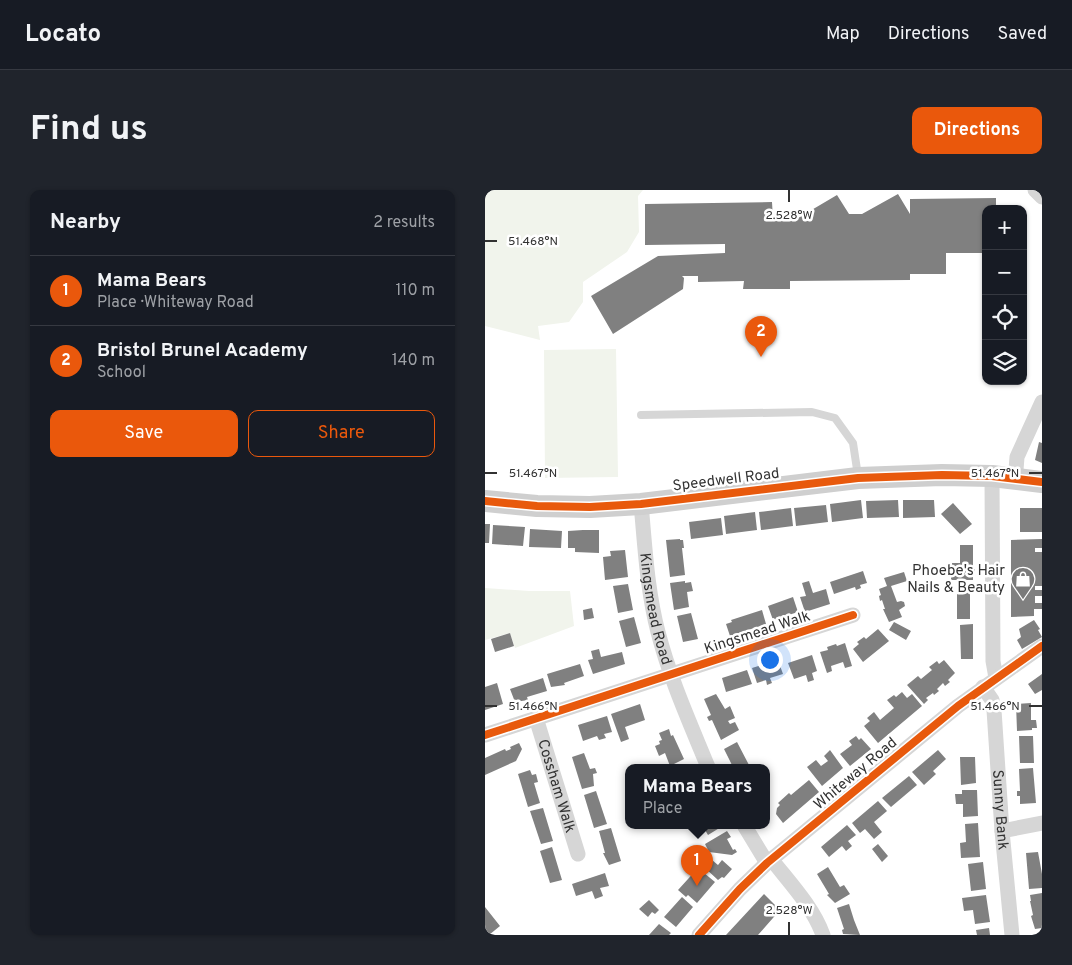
<!DOCTYPE html>
<meta charset="utf-8">
<style>
:root{--surface:#171b24;--page:#20242c;--text:#f1f3f6;--muted:#9ea1a6;--line:#363941;--accent:#ea580c}
body{margin:0;font-family:Overpass,sans-serif;background:var(--page);color:var(--text)}
.controls{position:absolute;right:15px;top:15px;display:grid;overflow:hidden;border-radius:10px;box-shadow:0 1px 4px #0004}
.controls button{width:45px;height:45px;display:grid;place-items:center;padding:0;border:0;border-bottom:1px solid var(--line);background:var(--surface);color:var(--text);font:25px sans-serif}
.you{position:absolute;left:284px;top:469px;width:18px;height:18px;margin:-12px;border:4px solid #fff;border-radius:50%;background:#1a73e8;box-shadow:0 0 0 8px #1a73e833}
.badge{display:grid;place-items:center;width:32px;height:32px;border-radius:50%;background:var(--accent);color:#fff;font-size:16px;font-weight:700}
.pin{position:absolute;translate:-50% -41px;filter:drop-shadow(0 1px 2px #0008)}
.pin::after{content:'';position:absolute;top:26px;width:18px;height:15px;background:inherit;clip-path:polygon(0 0,100% 0,50% 100%)}
.popup{position:absolute;left:140px;top:574px;width:145px;height:65px;box-sizing:border-box;display:grid;place-content:center;border-radius:10px;background:var(--surface);filter:drop-shadow(0 1px 4px #0005);font-size:16px;white-space:nowrap;color:var(--muted)}
.popup b{font-size:19px;color:var(--text)}
.popup::after{content:'';position:absolute;left:50%;top:100%;margin-left:-10px;border:10px solid transparent;border-top-color:var(--surface)}
.list{margin:0;padding:0;list-style:none}
h2{display:flex;justify-content:space-between;align-items:center;height:65px;margin:0;padding:0 20px;font-size:21px}
h2 small{font-size:16px;font-weight:400;color:var(--muted)}
.list li{display:grid;grid-template-columns:32px 1fr auto;gap:15px;align-items:center;box-sizing:border-box;height:70px;padding:0 20px;border-top:1px solid var(--line)}
.list b{display:block;font-size:19px;white-space:nowrap}
.list p{margin:0;font-size:16px;white-space:nowrap;color:var(--muted)}
.list em{font-size:16px;font-style:normal;color:var(--muted)}
.actions{display:flex;gap:10px;padding:15px 20px}
.actions a{flex:1;padding:11px 0;border:1px solid var(--accent);border-radius:10px;text-align:center;font-size:18px;color:var(--accent)}
.actions .main{background:var(--accent);color:#fff}
.icon{flex:none;width:28px;height:28px;fill:none;stroke:currentColor;stroke-width:2;stroke-linecap:round;stroke-linejoin:round}
.map{position:relative;flex:none;width:557px;height:745px;overflow:hidden;border-radius:10px}
header{display:flex;align-items:center;gap:30px;box-sizing:border-box;height:70px;padding:0 25px;background:var(--surface);border-bottom:1px solid var(--line)}
header strong{font-size:24px}
nav{display:flex;gap:28px;margin-inline-start:auto;font-size:18px}
.intro{display:flex;align-items:center;justify-content:space-between;box-sizing:border-box;height:120px;padding:0 30px}
h1{margin:0;font-size:35px}
.button{padding:12px 22px;border-radius:10px;background:var(--accent);color:#fff;font-size:18px;font-weight:700}
main{display:flex;gap:30px;padding:0 30px}
aside{flex:1;background:var(--surface);border-radius:10px;box-shadow:0 1px 4px #0004}
.map>svg:first-child{display:block}
.green{fill:#f1f4ec}
.building{fill:#808080}
.lines{fill:none;stroke-linecap:round;stroke-linejoin:round}
.lane{stroke:#d6d6d6;stroke-width:8}
.street{stroke:#d6d6d6;stroke-width:15}
.secondary{stroke:#cfcfcf;stroke-width:22}
.cycleway-casing{stroke:#fff;stroke-width:11}
.cycleway{stroke:#e8590c;stroke-width:8}
.ticks{fill:none;stroke:#323232;stroke-width:2}
.labels{text-anchor:middle;stroke-width:5;stroke-linejoin:round;paint-order:stroke}
.street-label{font-size:15px;fill:#323232;stroke:#fff}
.poi-label{font-size:15px;fill:#323232;stroke:#fff;text-anchor:end}
.ticks-label{font-size:12px;text-anchor:middle;fill:#323232;stroke:#fff;stroke-width:5;stroke-linejoin:round;paint-order:stroke}
</style>
<header>
<strong>Locato</strong>
<nav><a>Map</a><a>Directions</a><a>Saved</a></nav>
</header>
<div class="intro"><h1>Find us</h1><a class="button">Directions</a></div>
<main>
<aside>
<h2>Nearby<small>2 results</small></h2>
<ul class="list">
<li><span class="badge">1</span><div><b>Mama Bears</b><p>Place · Whiteway Road</p></div><em>110 m</em></li>
<li><span class="badge">2</span><div><b>Bristol Brunel Academy</b><p>School</p></div><em>140 m</em></li>
</ul>
<div class="actions"><a class="main">Save</a><a>Share</a></div>
</aside>
<div class="map">
<svg width="557" height="745" viewBox="0 0 557 745">
<rect width="100%" height="100%" fill="#fff"/>
<path class="green" d="M0 0H158L153 6 154 42 142 62 98 92V112L84 132 53 136 55 150 0 136Z
M131 159 133 287 60 288 59 160Z
M0 398 44 401H85L89 436 30 458 25 443 0 450Z"/>
<path class="building" d="M413 4 425 24V9L511 8V19H501V63H461V84H425V90L305 91V99H258L259 91 213 92V86H197L199 88 198 99 128 144 106 106 173 66 240 63V54L160 55V14L287 12 288 29 313 28 352 5 364 24H377Z
M554 252 557 253V273L550 270Z
M376 310 378 328 347 332 345 314Z
M413 310 414 327 382 328 381 311Z
M418 310H449L450 327 418 328Z
M468 313 487 334 475 344 456 324Z
M341 315 343 332 311 336 309 318Z
M306 318 308 336 276 340 274 322Z
M535 318H557V342H535Z
M270 322 272 340 241 344 239 326Z
M236 328 238 345 206 349 204 332Z
M0 334H5L4 353H0Z
M8 335 40 337 38 356 7 354Z
M45 339 77 341 76 358 44 357Z
M98 340H114V363L90 362V358H83V341Z
M195 349V350H198L199 358H197L200 385 185 387 181 350Z
M557 349V358H550V362H557V396H550V400H557V406H550V413H557V419H549V426L526 427V350Z
M475 355H488V377H490V383H488V390H466V373H475Z
M140 360 143 387 120 390 118 367 126 366 125 361Z
M378 381 382 393 375 395 376 398 371 400 370 397 349 404 345 392Z
M419 382 422 391 406 396 412 412 416 411 419 412 420 416 414 420 417 427 404 432 398 419H400L397 410 395 411 394 406 396 405 394 399 402 396 399 388Z
M200 391V393L206 392 208 401 202 402 204 417 189 420 185 393Z
M324 391 328 403 341 399 345 414 320 422 315 407 321 406 317 393Z
M143 394 148 420 133 423 128 396Z
M472 395H485V429H472Z
M308 407 313 422 288 430 283 416Z
M107 418 109 428 99 430 98 420Z
M277 420 281 434 245 446 241 434 247 432 246 430Z
M206 423 213 449 198 452 192 426Z
M149 427 156 453 141 457 134 431Z
M549 430 555 439 553 440 557 447 537 459 532 450 536 447 534 439Z
M409 432 426 441 421 450 404 440Z
M488 434V469H476L475 435Z
M393 439 404 451 378 472 368 459 374 454 372 452 379 447 381 449Z
M25 443 29 456 10 462 6 449Z
M360 453 367 476 360 478 358 472 346 476 347 481 342 483 335 462 343 460 342 457 351 454 352 456Z
M114 459 116 467 137 462 140 474 108 484 103 470 108 469 106 461Z
M327 465 332 481 327 483 329 490 323 492 321 485 309 489 303 473Z
M293 470 298 484 285 488 287 493 282 495 281 490 272 493 267 478Z
M459 470 470 483 463 490 465 492 460 496 458 493 452 499 454 501 449 505 448 503 441 508 443 510 439 514 422 495 433 486 436 489 447 480 444 477 452 471 454 474Z
M95 474 99 486 79 493 80 495 66 497 62 484Z
M262 480 267 494 241 502 237 488Z
M557 484V500L550 504 543 494Z
M58 488 62 501 42 507 43 510 30 512 25 499Z
M12 493 18 514 0 520V497Z
M417 502 422 508 427 504 437 516 393 553 379 536 385 531 382 528 389 522 395 530 409 518 402 510 409 505 411 507Z
M231 504 240 519 245 516 250 528 243 531 245 534 250 532 254 540 236 550 227 530 224 531 222 527 226 525 219 509Z
M546 513V530H551L552 538H547V540L532 541 531 514Z
M155 514 160 530 140 537 144 549 136 552 126 524Z
M122 526 127 542 119 544 121 548 114 550 112 546 98 551 93 535Z
M184 539 186 546 188 545 199 569 185 576 180 563 174 566 170 556 175 554 174 551 177 550 174 543Z
M371 546 374 550 376 548 386 559 365 576 355 564 367 555 364 551Z
M534 546H548L549 573H535Z
M252 552 264 575 261 577H248L239 559Z
M34 553 37 559 31 571 0 585V568L20 559 21 561 26 559 25 557Z
M345 560 358 578 337 596 322 577 331 570 336 576 343 571 339 566Z
M453 560 461 569 448 581 451 584 439 595 427 582Z
M99 563 105 579 110 578 112 583 108 584 109 596 97 599 87 567Z
M475 567H490L491 593 476 595Z
M548 578 551 613 535 614V606H532V601H535L534 579Z
M45 580 47 585 51 584 53 592 49 593 55 613 43 617 33 584Z
M424 586 432 595 406 617 397 608Z
M324 590 334 602 298 633 291 624 292 618 295 615 293 613 304 603 306 605Z
M477 600H492L493 626 478 627V614H471L470 604H477Z
M111 601 122 634 109 638 99 605Z
M393 611 402 621 389 632 397 642 389 649 380 639 375 643 367 633Z
M58 618 68 651 56 654 45 621Z
M493 633 495 667 476 668 475 653 481 652 480 634Z
M217 635H235L236 637 223 645Z
M362 635 371 645 363 651 367 656 361 661 357 656 344 667 336 657Z
M126 638 136 671 124 675 118 663H120L114 641Z
M242 641 246 647 242 649 248 660 250 659 252 662 247 665 224 662 220 654Z
M393 654 403 666 397 672 387 659Z
M67 657 77 690 65 693 55 661Z
M553 662 557 684V698L544 699 541 663Z
M227 670 233 675 237 670 247 679 239 688 237 687 233 690 220 678Z
M498 672 501 699 486 701 483 674Z
M343 677 355 697 359 695 365 704 350 713 342 705 344 704 332 684Z
M213 678 230 692 212 713 203 705 201 707 193 700Z
M120 683 124 696 115 698 118 706 110 709 107 701 91 706 87 694Z
M557 703V738L550 739 546 726 548 725 545 711H546L545 705Z
M279 704 295 720 273 745H241Z
M501 705 505 732 490 734 488 720 479 721 477 708Z
M197 707 208 717 191 737 179 727Z
M164 710 174 720 170 724 167 722 163 727 154 719Z
M364 714 369 730 375 745 358 744 357 740 359 739 352 718Z
M0 717 15 736 4 745 0 741Z
M174 734 186 743 184 745H164Z
M504 738 505 745H492L491 740Z"/>
<g class="lines">
<path class="lane" d="M156 225 327 222 350 228 368 253 373 286"/>
<g class="street">
<path d="M550 0 557 7"/>
<path d="M531 280 532 267 557 212"/>
<path d="M507 286 508 471 511 488"/>
<path id="s1" d="M156 314C160 356 162 400 173 442 185 489 205 533 223 577"/>
<path id="s2" d="M498 497 507 510 509 520 517 641 527 745"/>
<path id="s3" d="M51 528 93 664"/>
<path d="M0 545 368 425"/>
<path d="M259 635 282 673"/>
<path d="M517 641 557 633"/>
<path d="M287 670C305 693 328 717 338 745"/>
<path d="M214 745 255 699 282 673 473 516 557 456"/>
</g>
<path class="secondary" d="M0 311 52 316 105 317 156 314 373 288 457 285 507 286 557 292"/>
<g class="cycleway-casing">
<path id="cycleway" d="M0 311 52 316 105 317 156 314 373 288 457 285 507 286 557 292
M0 545 368 425
M214 745 255 699 282 673 473 516 557 456"/>
</g>
<use href="#cycleway" class="cycleway"/>
</g>
<path class="ticks" d="M304 0V12M0 51H12M0 283H12M544 283H557M0 516H12M544 516H557M304 732V745"/>
<defs>
<g id="shop-pin" transform="scale(1.25)"><path d="M0 17L-7.5 6A9.5 9.5 0 1 1 7.5 6Z" fill="#7a7a7a" stroke="#fff"/><path d="M-5-2.5h2.3a2.7 3.5 0 0 1 5.4 0H5L5.5 6h-11ZM-1.5-2.5h3a1.5 2.3 0 0 0-3 0Z" fill="#fff"/></g>
</defs>
<g fill-rule="evenodd">
<use href="#shop-pin" x="538" y="389"/>
</g>
<g class="labels">
<g class="street-label">
<text transform="translate(241 289) rotate(-7)" y="5">Speedwell Road</text>
<text dy="5" stroke="none"><textPath href="#s1" startOffset="106">Kingsmead Road</textPath></text>
<text transform="translate(272 442) rotate(-18)" y="5">Kingsmead Walk</text>
<text transform="translate(370 583) rotate(-40)" y="5">Whiteway Road</text>
<text dy="5" stroke="none"><textPath href="#s3" startOffset="71">Cossham Walk</textPath></text>
<text dy="5" stroke="none"><textPath href="#s2" startOffset="126">Sunny Bank</textPath></text>
</g>
<g class="poi-label">
<text x="520" y="385">Phoebe's Hair<tspan x="520" dy="17">Nails &amp; Beauty</tspan></text>
</g>
</g>
<g class="ticks-label">
<text x="304" y="29">2.528°W</text>
<text x="48" y="55">51.468°N</text>
<text x="48" y="287">51.467°N</text>
<text x="510" y="287">51.467°N</text>
<text x="48" y="520">51.466°N</text>
<text x="510" y="520">51.466°N</text>
<text x="304" y="724">2.528°W</text>
</g>
</svg>
<div class="controls">
<button>+</button>
<button>−</button>
<button><svg class="icon" aria-label="locate" viewBox="0 0 24 24"><circle cx="12" cy="12" r="6"/><path d="M12 2v4M12 18v4M2 12h4M18 12h4"/></svg></button>
<button><svg class="icon" aria-label="layers" viewBox="0 0 24 24"><path d="M12 4l9 5-9 5-9-5zM3 14l9 5 9-5"/></svg></button>
</div>
<div class="you"></div>
<div class="pin badge" style="left:212px;top:696px">1</div>
<div class="popup"><b>Mama Bears</b>Place</div>
<div class="pin badge" style="left:276px;top:167px">2</div>
</div>
</main>
